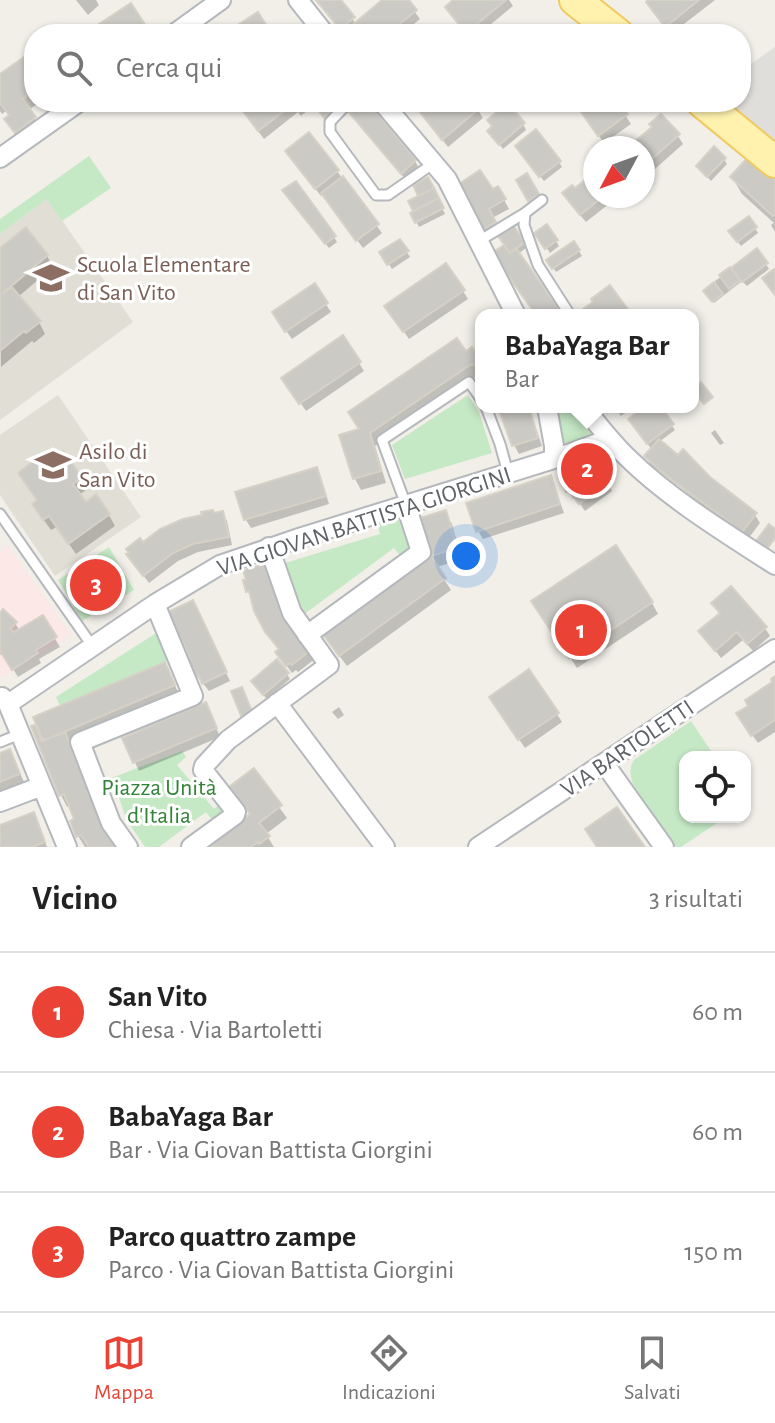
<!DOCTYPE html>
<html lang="it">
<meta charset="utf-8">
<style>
:root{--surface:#fff;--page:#f2f2f2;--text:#222;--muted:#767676;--line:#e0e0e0;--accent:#ea4335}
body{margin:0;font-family:"Alegreya Sans",sans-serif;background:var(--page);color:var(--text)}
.controls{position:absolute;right:24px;bottom:24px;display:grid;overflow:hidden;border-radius:16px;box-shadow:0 2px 6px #0004}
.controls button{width:72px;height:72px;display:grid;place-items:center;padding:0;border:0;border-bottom:2px solid var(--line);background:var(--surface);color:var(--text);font:40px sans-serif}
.compass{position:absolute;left:583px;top:136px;width:72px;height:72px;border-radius:50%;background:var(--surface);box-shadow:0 2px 6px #0004;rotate:229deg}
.you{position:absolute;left:466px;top:556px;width:28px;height:28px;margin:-20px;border:6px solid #fff;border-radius:50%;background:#1a73e8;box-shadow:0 0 0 12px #1a73e833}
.badge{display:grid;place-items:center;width:52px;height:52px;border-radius:50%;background:var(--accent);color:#fff;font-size:26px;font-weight:700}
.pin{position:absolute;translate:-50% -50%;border:4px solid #fff;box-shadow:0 2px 8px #0006}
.popup{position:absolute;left:475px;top:309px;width:224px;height:104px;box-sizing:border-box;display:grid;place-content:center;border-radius:16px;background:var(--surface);filter:drop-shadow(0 2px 6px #0005);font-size:26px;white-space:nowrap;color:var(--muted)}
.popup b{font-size:30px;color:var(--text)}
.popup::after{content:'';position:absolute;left:50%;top:100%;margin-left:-16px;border:16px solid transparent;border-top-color:var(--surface)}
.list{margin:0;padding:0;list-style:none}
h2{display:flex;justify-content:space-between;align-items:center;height:104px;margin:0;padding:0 32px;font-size:34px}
h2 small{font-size:26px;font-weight:400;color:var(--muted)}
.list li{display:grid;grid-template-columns:52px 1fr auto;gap:24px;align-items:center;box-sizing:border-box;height:120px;padding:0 32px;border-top:2px solid var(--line)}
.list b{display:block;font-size:30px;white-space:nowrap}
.list p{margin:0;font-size:26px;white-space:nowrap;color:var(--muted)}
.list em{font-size:26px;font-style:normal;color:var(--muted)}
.icon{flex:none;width:44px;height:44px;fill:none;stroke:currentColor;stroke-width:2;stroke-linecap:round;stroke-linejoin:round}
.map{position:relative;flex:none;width:775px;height:847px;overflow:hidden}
.search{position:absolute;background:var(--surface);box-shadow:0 2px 6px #0004;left:24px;right:24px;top:24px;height:88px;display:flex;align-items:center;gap:20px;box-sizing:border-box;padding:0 28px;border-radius:32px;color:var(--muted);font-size:30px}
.sheet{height:464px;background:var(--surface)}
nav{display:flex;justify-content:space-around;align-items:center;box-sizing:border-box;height:112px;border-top:2px solid var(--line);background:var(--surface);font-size:22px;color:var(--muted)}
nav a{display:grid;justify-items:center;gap:4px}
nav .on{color:var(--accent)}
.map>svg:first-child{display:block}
.industrial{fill:#e0deda}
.education{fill:#e1ded6}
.medical{fill:#fce8e6}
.green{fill:#c5e8c5}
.shadow{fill:#0003}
.building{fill:#cccac5;stroke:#d6d1c6;stroke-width:2}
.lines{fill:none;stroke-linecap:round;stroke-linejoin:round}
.lane-casing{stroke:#b5b8bc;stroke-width:13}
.street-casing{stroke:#b5b8bc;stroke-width:22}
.primary-casing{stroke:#f2c960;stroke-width:34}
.lane{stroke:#fff;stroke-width:9}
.street{stroke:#fff;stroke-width:18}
.primary{stroke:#fff2af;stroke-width:30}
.labels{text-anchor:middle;stroke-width:6;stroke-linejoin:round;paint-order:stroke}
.education-label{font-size:24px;fill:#785e54;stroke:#fff;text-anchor:start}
.street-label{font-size:24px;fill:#5f6368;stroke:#fff}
.park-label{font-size:24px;fill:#348238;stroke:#fff}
</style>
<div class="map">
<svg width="775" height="847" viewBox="0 0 775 847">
<rect width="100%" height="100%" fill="#f1efe8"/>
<path class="industrial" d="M775 47V142L725 102H741V71Z"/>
<path class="education" d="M47 199 133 322 0 420V234Z
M58 395 141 517 55 576 0 495V435Z"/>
<path class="medical" d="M7 545 71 635 3 677 0 676V552Z"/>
<path class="green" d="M89 156 111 188 62 221 47 199 0 234V219Z
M468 395 479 412 492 453 405 479 392 445Z
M556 407H577L594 434 591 437 569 444 563 442Z
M402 514 415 549 402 558 394 548 303 615 282 564 380 534 377 522Z
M109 547 134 590 82 621 58 580Z
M161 630 173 658 60 706 56 697Z
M691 721 715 757H685V817H726L681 847H676L633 784C630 775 629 768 634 760Z
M182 751 186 757 177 765 214 809 222 802 228 811 214 822 206 812 159 847H145L126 819 116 788 105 791 101 782Z"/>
<path class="shadow" d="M76 0H96L99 5 88 15Z
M318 0H338L356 24 385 0H406L420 19 402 34H347L346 32 344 33Z
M457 0H509L513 6 479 34H467L447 8Z
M647 0H715L671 34Z
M528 25 535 34H517Z
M34 52V102H40L29 110 41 130 22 143 6 119 10 116 6 111 2 114 0 111V77Z
M256 102H341L345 109 329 122 315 104 301 116 298 112 264 139 249 119Z
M359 102H365L415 161 420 170 407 181 354 118Z
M433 102H473L483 118 448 147 421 112Z
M575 102H617L631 124 604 143Z
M523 124 526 130 503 149 493 136Z
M678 136 683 144 646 177 643 174V148H625Z
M521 152 559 162 562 167 544 181Z
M724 159 727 164 711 181 698 166Z
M293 160 337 171 382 233 363 248 323 194 321 196Z
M595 174V196H619L586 222 569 202 574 191Z
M732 177 775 183V232L771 225 774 223 742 194Z
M428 180 445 214 419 227 412 214 415 212 410 202 421 197Z
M498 189 509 209 492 218 499 231 484 239 466 207Z
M288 196 334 237 337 242 329 248Z
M547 227 559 246 550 253 537 233Z
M512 228 526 248 518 254 560 315H537L495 254 506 246Z
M755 228 758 233 741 246 734 237Z
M25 229 47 256 53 267 18 297 39 322 45 334 34 343 32 341 1 367 0 251Z
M400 241 410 257 392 269 382 253Z
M574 243 582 256 556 272 549 260Z
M757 251 769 269 747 286 742 281 714 303 705 291 716 283 715 281Z
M314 286 331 312 292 339 279 321Z
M463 291 468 299 409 339 392 315Z
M471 349 481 365V376H477L375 446 386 483 361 490 355 479 342 436 361 430Z
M359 363 364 371 306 411 289 386Z
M501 407H529L542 446 519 454 514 445Z
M615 407H633L621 416Z
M647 407H658L675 430 659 442 755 515 760 523 748 539 651 465 646 457 652 450 634 425Z
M715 430 724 443 720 445 711 433Z
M607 454 613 473 608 475 610 482 608 484 612 491 585 511 576 498 573 499 561 471 603 457V455Z
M41 469 80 478 86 490 79 495 85 504 109 515 115 526 76 554 57 527 51 530 41 516 39 501Z
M316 469 321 478 329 504 251 528 246 520 238 493Z
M550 478 554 486 564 513 483 539 478 531Z
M222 513 227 521 232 545 198 552 178 561 149 583 134 563 142 545Z
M445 513 452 524 462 560 436 567 451 590 347 666 332 646 431 557 419 520Z
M245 582 316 658 298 672 296 670 292 673 283 661 280 651 266 631 248 591Z
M652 603 658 614 577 668 541 613Z
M714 603 765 628 770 636 753 651 743 640 721 658 701 632 721 614Z
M197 611 230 681 209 691 196 675 192 659 186 645 183 646 179 638Z
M0 616 15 623 20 631 42 617 60 647 39 659 41 663 18 677 3 653 0 655Z
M287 674 290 679 267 699 256 687Z
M171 676 180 697 70 743 104 831 116 847H85L78 836 77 820 71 805 67 807 61 795 34 727Z
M775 682V732L758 743 743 722 750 706Z
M496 706 557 714 562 722 525 748Z
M339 707 344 715 338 719 332 712Z
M210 713 220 737 139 771 124 739Z
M10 751 24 782 0 792V755Z
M253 771 287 818 266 834 274 847H211L252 816Z
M38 823 47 847H0V827Z"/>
<path class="building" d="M316 0H341L355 17 340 29Z
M382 0H409L417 10 387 34H346L344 32Z
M453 0H506L466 33 445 7Z
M649 0H699L665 27 646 2Z
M131 3 148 29 141 34H106L99 24Z
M258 12 272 34H241L236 26Z
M34 50V90L23 99 36 117 15 133 4 119 9 115 0 103V74Z
M252 102H303L295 108 292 105 258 131 242 110Z
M312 102H344L324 118Z
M355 102H368L416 160 401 174 346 109Z
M430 102H475L480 108 442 140 419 111Z
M574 102H619L628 114 598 136Z
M508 103 525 123 499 145 487 131 492 126 487 120Z
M661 114 680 134 643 167V148H622L631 140 633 143 652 127 649 124Z
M536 129 561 161 539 177 515 146Z
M309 132 339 170 315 189 285 151Z
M714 146 726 158 707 177 696 166Z
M749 156 775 180V214L773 216 730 177Z
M595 167V196H604L580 215 562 193 572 185 575 188 594 173 592 170Z
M480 170 493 189 498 186 506 199 489 209 496 222 478 232 456 186Z
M527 173 539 194 528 201 516 180Z
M343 176 379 224 356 241 321 193Z
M428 177 434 188 418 196 413 185Z
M296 181 336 236 325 244 282 190Z
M434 188 439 198 413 211 408 201Z
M439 198 444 208 415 223 410 213Z
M749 216 757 227 737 242 728 231Z
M547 224 558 240 545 249 534 233Z
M513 225 525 242 510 253 498 236Z
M26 227 48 255 2 294 12 287 41 321 26 333 24 331 0 351V248Z
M400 239 409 251 387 265 379 252Z
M574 241 580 250 552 269 546 260Z
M504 245 510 253 516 248 563 315H536L492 253Z
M757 248 768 263 742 282 731 268Z
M446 263 465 290 403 332 384 306Z
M730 267 740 280 729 289 719 275Z
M774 269 775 270V295L762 278Z
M714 282 723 294 712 302 703 291Z
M315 283 328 303 285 332 272 312Z
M610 285 630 312 626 315H587L583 309 593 302 591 299Z
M343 335 361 362 299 404 281 378Z
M457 338 466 351 472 347 480 360 474 365H470L370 433 381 471 353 479 339 435 359 429 348 412Z
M701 382 713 397 704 404 693 391Z
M498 407H529L538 438 512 446Z
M644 407H661L674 424 647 444 628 419Z
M659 439 678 455 683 449 710 477 757 513 742 532 663 473 644 456Z
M63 451 82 477 73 484 86 502 96 494 110 514 68 544 49 516 43 520 32 504 37 500 18 473 36 459 42 466Z
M601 456 607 473 604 475 609 482 579 504 569 491 566 492 559 469Z
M317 467 326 496 244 520 235 492Z
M551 475 560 504 476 532 466 503Z
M213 510 214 513 223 511 229 537 193 544 173 553 143 576 126 554 129 553 126 549 140 538 143 542 160 529 183 519 202 515 201 512Z
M446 510 457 548 431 556 446 578 339 656 323 634 429 556 417 519Z
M769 524 775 529V538L767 549 756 541Z
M616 545 653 602 569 658 531 601Z
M269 563 313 648 292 665 290 663 286 666 275 652 279 649 265 632 254 611 249 591 246 592 243 580H246L243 570Z
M731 586 767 627 747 644 737 632 715 651 698 631 720 613 711 603Z
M193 600 227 672 202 684 198 674 195 676 187 659 190 658 180 637 177 639 171 625 173 624 168 612Z
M3 609 17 622 10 629 14 632 43 615 57 637 36 650 38 653 12 670 0 651V613Z
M277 659 289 673 263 695 251 681Z
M165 662 175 685 43 741 33 717Z
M529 669 559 713 518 740 489 697Z
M775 676V720L751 736 736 713 748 706 745 700 772 682 771 679Z
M242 687 253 714 242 718 231 691Z
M206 702 217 728 133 763 122 738Z
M35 725 42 741 65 732 101 823 118 847H89L81 835 76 837 70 821 74 819 64 794 59 796 31 726Z
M10 749 20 774 0 782V753Z
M254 768 282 805 259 823 270 836 259 844 258 842 251 847H208L250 814 229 787Z
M617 807 645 847H597L585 829Z
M34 812 45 842 32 847H0V825Z"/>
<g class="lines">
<g class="lane-casing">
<path id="lane" d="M349 102 330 122V132L376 195H388L434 163
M542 200 525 213 524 225 538 265 570 315
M479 241 525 213
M486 407 500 444 508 473
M406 505 382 440 469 382 481 399
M0 514 93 647
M0 742 20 734"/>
</g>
<g class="street-casing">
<path id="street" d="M298 0 325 34
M174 34 221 0
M382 102 447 179 516 315
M0 158 79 102
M547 407 554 446V459
M584 407C598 425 612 443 629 459 670 499 727 534 775 565
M307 635 421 552 406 505
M2 697 8 704 67 847
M277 703 385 847
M8 704 155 604 220 565 302 537 554 459 609 439
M604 763 664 847
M0 802 42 786
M128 847 111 823 80 742 193 696 155 604
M191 847 235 815 236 812 203 770 204 766 228 740 329 665 292 613 269 547
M478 847 775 649"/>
</g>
<g class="primary-casing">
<path id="primary" d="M575 0 618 34
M702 102 775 162"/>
</g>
<use href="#lane" class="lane"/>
<use href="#street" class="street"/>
<use href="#primary" class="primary"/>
</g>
<defs>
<g id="school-bare" transform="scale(2.76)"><path d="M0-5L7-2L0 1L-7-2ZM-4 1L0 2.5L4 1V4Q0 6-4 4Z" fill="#8d6e63" stroke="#fff" stroke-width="2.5" paint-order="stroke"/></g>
</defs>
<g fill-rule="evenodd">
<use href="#school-bare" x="51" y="278"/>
<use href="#school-bare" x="53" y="465"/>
</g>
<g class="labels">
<g class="education-label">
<text x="77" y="272">Scuola Elementare<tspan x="77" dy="28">di San Vito</tspan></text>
<text x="79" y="459">Asilo di<tspan x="79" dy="28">San Vito</tspan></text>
</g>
<g class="street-label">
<text transform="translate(364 521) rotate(-18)" y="8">VIA GIOVAN BATTISTA GIORGINI</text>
<text transform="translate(627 748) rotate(-34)" y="8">VIA BARTOLETTI</text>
</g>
<g class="park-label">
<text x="159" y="795">Piazza Unità<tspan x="159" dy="28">d'Italia</tspan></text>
</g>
</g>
</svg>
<div class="controls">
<button><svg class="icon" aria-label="locate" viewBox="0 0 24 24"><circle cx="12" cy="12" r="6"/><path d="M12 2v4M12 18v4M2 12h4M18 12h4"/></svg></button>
</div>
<svg class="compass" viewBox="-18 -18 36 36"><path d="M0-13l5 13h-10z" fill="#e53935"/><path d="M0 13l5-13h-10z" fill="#767676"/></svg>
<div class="you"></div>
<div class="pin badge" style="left:581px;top:630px">1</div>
<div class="pin badge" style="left:587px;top:469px">2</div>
<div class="popup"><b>BabaYaga Bar</b>Bar</div>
<div class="pin badge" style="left:96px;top:585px">3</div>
<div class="search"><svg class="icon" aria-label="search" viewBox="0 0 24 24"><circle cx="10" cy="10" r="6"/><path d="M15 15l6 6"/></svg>Cerca qui</div>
</div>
<section class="sheet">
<h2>Vicino<small>3 risultati</small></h2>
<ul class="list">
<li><span class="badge">1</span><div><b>San Vito</b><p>Chiesa · Via Bartoletti</p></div><em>60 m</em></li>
<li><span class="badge">2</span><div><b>BabaYaga Bar</b><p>Bar · Via Giovan Battista Giorgini</p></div><em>60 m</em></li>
<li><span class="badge">3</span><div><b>Parco quattro zampe</b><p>Parco · Via Giovan Battista Giorgini</p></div><em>150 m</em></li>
</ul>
</section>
<nav>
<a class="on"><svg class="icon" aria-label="map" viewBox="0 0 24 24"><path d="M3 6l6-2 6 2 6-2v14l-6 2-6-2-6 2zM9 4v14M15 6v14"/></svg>Mappa</a>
<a><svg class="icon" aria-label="directions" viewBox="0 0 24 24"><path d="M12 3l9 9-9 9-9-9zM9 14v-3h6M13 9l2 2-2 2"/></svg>Indicazioni</a>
<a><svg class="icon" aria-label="saved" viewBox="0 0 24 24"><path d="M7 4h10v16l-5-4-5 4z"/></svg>Salvati</a>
</nav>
